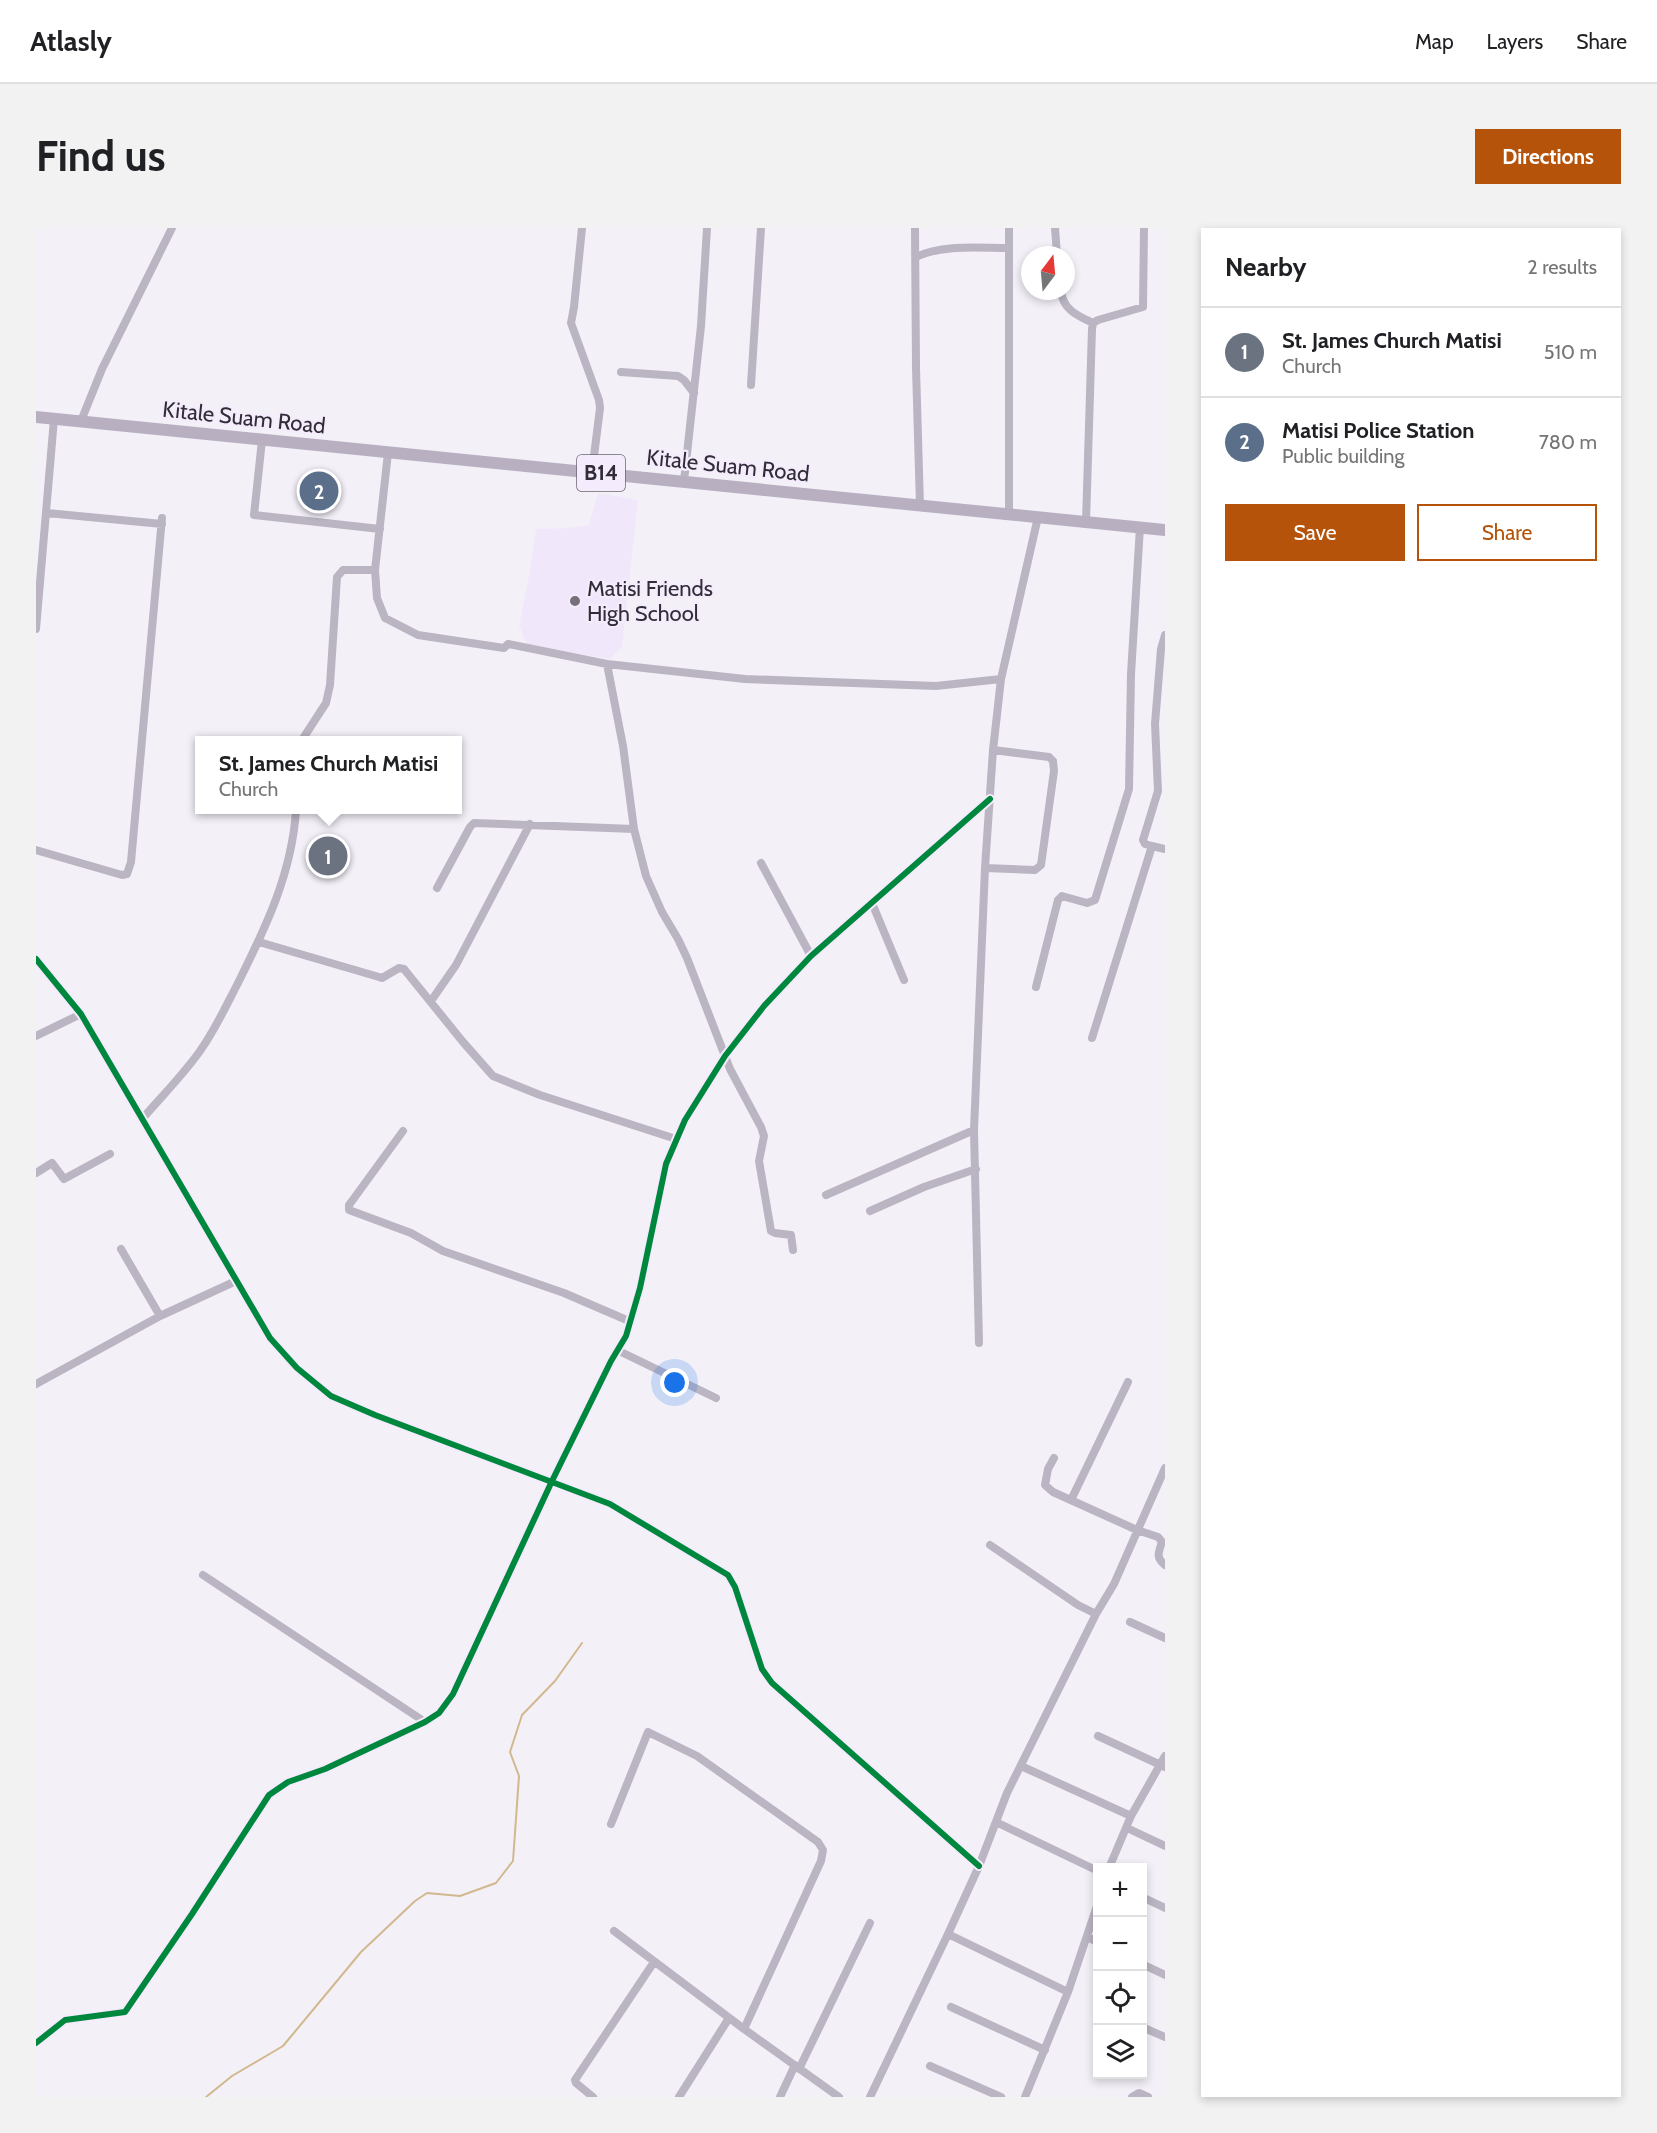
<!DOCTYPE html>
<meta charset="utf-8">
<style>
:root{--surface:#fff;--page:#f2f2f2;--text:#202124;--muted:#757577;--line:#e0e0e0;--accent:#b45309}
body{margin:0;font-family:Cabin,sans-serif;background:var(--page);color:var(--text)}
.controls{position:absolute;right:18px;bottom:18px;display:grid;overflow:hidden;border-radius:0px;box-shadow:0 3px 9px #0003}
.controls button{width:54px;height:54px;display:grid;place-items:center;padding:0;border:0;border-bottom:2px solid var(--line);background:var(--surface);color:var(--text);font:30px sans-serif}
.compass{position:absolute;left:985px;top:18px;width:54px;height:54px;border-radius:50%;background:var(--surface);box-shadow:0 3px 9px #0003;rotate:16deg}
.you{position:absolute;left:639px;top:1155px;width:21px;height:21px;margin:-15px;border:4px solid #fff;border-radius:50%;background:#1a73e8;box-shadow:0 0 0 9px #1a73e833}
.badge{display:grid;place-items:center;width:39px;height:39px;border-radius:50%;background:var(--accent);color:#fff;font-size:20px;font-weight:700}
.pin{position:absolute;translate:-50% -50%;border:3px solid #fff;box-shadow:0 2px 6px #0006}
.popup{position:absolute;left:159px;top:508px;width:267px;height:78px;box-sizing:border-box;display:grid;place-content:center;border-radius:0px;background:var(--surface);filter:drop-shadow(0 2px 4px #0005);font-size:20px;white-space:nowrap;color:var(--muted)}
.popup b{font-size:22px;color:var(--text)}
.popup::after{content:'';position:absolute;left:50%;top:100%;margin-left:-12px;border:12px solid transparent;border-top-color:var(--surface)}
.list{margin:0;padding:0;list-style:none}
h2{display:flex;justify-content:space-between;align-items:center;height:78px;margin:0;padding:0 24px;font-size:26px}
h2 small{font-size:20px;font-weight:400;color:var(--muted)}
.list li{display:grid;grid-template-columns:39px 1fr auto;gap:18px;align-items:center;box-sizing:border-box;height:90px;padding:0 24px;border-top:2px solid var(--line)}
.list b{display:block;font-size:22px;white-space:nowrap}
.list p{margin:0;font-size:20px;white-space:nowrap;color:var(--muted)}
.list em{font-size:20px;font-style:normal;color:var(--muted)}
.actions{display:flex;gap:12px;padding:18px 24px}
.actions a{flex:1;padding:14px 0;border:2px solid var(--accent);border-radius:0px;text-align:center;font-size:21px;color:var(--accent)}
.actions .main{background:var(--accent);color:#fff}
.icon{flex:none;width:33px;height:33px;fill:none;stroke:currentColor;stroke-width:2;stroke-linecap:round;stroke-linejoin:round}
.map{position:relative;flex:none;width:1129px;height:1869px;overflow:hidden;border-radius:0px}
header{display:flex;align-items:center;gap:36px;box-sizing:border-box;height:84px;padding:0 30px;background:var(--surface);border-bottom:2px solid var(--line)}
header strong{font-size:28px}
nav{display:flex;gap:33px;margin-inline-start:auto;font-size:21px}
.intro{display:flex;align-items:center;justify-content:space-between;box-sizing:border-box;height:144px;padding:0 36px}
h1{margin:0;font-size:42px}
.button{padding:15px 27px;border-radius:0px;background:var(--accent);color:#fff;font-size:21px;font-weight:700}
main{display:flex;gap:36px;padding:0 36px}
aside{flex:1;background:var(--surface);border-radius:0px;box-shadow:0 3px 9px #0003}
.map>svg:first-child{display:block}
.built{fill:#f1e7fa}
.lines{fill:none;stroke-linecap:round;stroke-linejoin:round}
.stream{stroke:#d1b88e;stroke-width:2}
.minor{stroke:#bbb4c2;stroke-width:8}
.highway{stroke:#b8afc1;stroke-width:12}
.cycleway-casing{stroke:#f4ecfc;stroke-width:10}
.cycleway{stroke:#00873e;stroke-width:6}
.poi-dot{fill:#75717a;stroke:#f4ecfc;stroke-width:2}
.labels{text-anchor:middle;stroke-width:4.5;stroke-linejoin:round;paint-order:stroke}
.shield{fill:#f4ecfc;stroke:#6c6671;stroke-width:1.5}
.shield-label{font-size:21px;font-weight:bold;fill:#312c36}
.street-label{font-size:22px;fill:#312c36;stroke:#f4ecfc}
.poi-label{font-size:22px;fill:#312c36;stroke:#f4ecfc;text-anchor:start}
</style>
<header>
<strong>Atlasly</strong>
<nav><a>Map</a><a>Layers</a><a>Share</a></nav>
</header>
<div class="intro"><h1>Find us</h1><a class="button">Directions</a></div>
<main>
<div class="map">
<svg width="1129" height="1869" viewBox="0 0 1129 1869">
<rect width="100%" height="100%" fill="#f4f0f8"/>
<path class="built" d="M562 265 602 272 586 419 574 431 492 418 483 398 493 348 500 301 532 300 553 297Z"/>
<g class="lines">
<path class="stream" d="M170 1869 196 1848 247 1818 325 1724 379 1673 391 1665 424 1668 460 1655 477 1633 483 1548 474 1524 486 1487 519 1453 546 1415"/>
<path class="minor" d="M546 0 538 79 535 95 563 172 564 180 556 244
M879 0 880 140 884 278
M973 0V285
M1019 0 1021 27
M880 29C907 16 943 20 973 20
M1025 63C1027 82 1042 88 1057 95
M585 144 642 148 648 152 658 165
M715 157 725 0
M45 193 66 141 136 0
M226 212 218 287 344 301
M648 253 665 98 671 0
M11 285 126 296
M1050 294 1056 101 1057 95 1062 92 1107 79 1108 0
M339 342 341 370 349 390 382 407 468 420 472 416 571 436 709 451 900 458 965 451
M0 401 18 191
M571 436 587 518 598 601 610 648 626 684 642 711 651 730 694 841 725 899 728 908 723 933 735 1003 739 1005 755 1007 757 1022
M266 512 290 475 294 457 301 349 307 342H339L352 225
M1116 618 1129 621
M0 622 86 647 91 646 95 634 126 290
M725 635 775 728
M949 640 999 642 1005 637 1018 543 1017 533 1013 529 957 522
M401 660 434 599 438 595 598 601
M836 675 868 752
M223 714 343 749 346 750 363 740 368 741 427 814 457 848 504 867 640 911
M0 731 45 786 234 1110 261 1140 295 1168 339 1187 574 1276 692 1347 699 1359 726 1441 736 1455 943 1638
M1000 759 1022 672 1026 668 1051 675 1059 672 1093 561 1095 446 1104 299
M395 773 420 737 494 596
M0 808 45 786
M1056 810 1116 618 1109 616 1107 612 1122 563 1119 496 1125 421 1129 407
M107 890C126 868 147 847 164 823 179 802 190 778 202 755 230 699 256 645 260 582
M367 903 316 973 313 977V982L375 1005 407 1023 528 1065 593 1093
M0 945 16 935 28 951 74 926
M790 967 938 902
M834 983 888 959 940 941
M85 1021 124 1088
M943 1115 938 902 949 640 957 522 965 451 1002 289
M581 1122 680 1170
M0 1156 124 1088 200 1053
M1018 1230 1012 1241 1009 1257 1017 1264 1101 1302 1122 1309 1126 1314C1122 1325 1120 1330 1129 1337
M1035 1272 1092 1154
M954 1317 1042 1377 1060 1386
M167 1347 389 1494
M1094 1394 1129 1410
M1062 1508 1129 1539
M985 1538 1095 1588
M960 1594 1062 1643
M575 1596 612 1504 661 1528 782 1614 787 1622 785 1633 708 1801
M1091 1600 1129 1618
M1073 1640 1095 1588 1129 1528
M1106 1669 1129 1680
M578 1703 708 1801 803 1869
M912 1706 1032 1764
M1051 1709 1062 1714
M1106 1736 1129 1747
M915 1779 1009 1822
M1106 1799 1129 1809
M0 1815 29 1792 89 1784 156 1686 233 1567 252 1554 289 1541 389 1494 403 1485 417 1466 516 1253 575 1133 590 1108 604 1060 630 936 649 892 689 828 728 778 775 728 954 571
M894 1838 965 1869
M763 1841 834 1695
M557 1869 540 1855 539 1852 618 1734
M643 1869 693 1790
M744 1869 759 1837
M834 1869 912 1706 943 1638 971 1565 1060 1386 1078 1356 1129 1240
M989 1869 1032 1764 1062 1675
M1096 1869 1103 1865 1112 1869"/>
<path class="highway" d="M0 189 1129 302"/>
<g class="cycleway-casing">
<path id="cycleway" d="M0 731 45 786 234 1110 261 1140 295 1168 339 1187 574 1276 692 1347 699 1359 726 1441 736 1455 943 1638
M0 1815 29 1792 89 1784 156 1686 233 1567 252 1554 289 1541 389 1494 403 1485 417 1466 516 1253 575 1133 590 1108 604 1060 630 936 649 892 689 828 728 778 775 728 954 571"/>
</g>
<use href="#cycleway" class="cycleway"/>
</g>
<circle class="poi-dot" cx="539" cy="373" r="6"/>
<g class="labels">
<rect class="shield" x="541" y="227" width="48" height="36" rx="4.5"/>
<g class="shield-label">
<text x="565" y="252">B14</text>
</g>
<g class="street-label">
<text transform="translate(208 189) rotate(6)" y="8">Kitale Suam Road</text>
<text transform="translate(692 237) rotate(6)" y="8">Kitale Suam Road</text>
</g>
<g class="poi-label">
<text x="551" y="368">Matisi Friends<tspan x="551" dy="25">High School</tspan></text>
</g>
</g>
</svg>
<div class="controls">
<button>+</button>
<button>−</button>
<button><svg class="icon" aria-label="locate" viewBox="0 0 24 24"><circle cx="12" cy="12" r="6"/><path d="M12 2v4M12 18v4M2 12h4M18 12h4"/></svg></button>
<button><svg class="icon" aria-label="layers" viewBox="0 0 24 24"><path d="M12 4l9 5-9 5-9-5zM3 14l9 5 9-5"/></svg></button>
</div>
<svg class="compass" viewBox="-18 -18 36 36"><path d="M0-13l5 13h-10z" fill="#e53935"/><path d="M0 13l5-13h-10z" fill="#757577"/></svg>
<div class="you"></div>
<div class="pin badge" style="left:292px;top:628px;background:#6b7280">1</div>
<div class="popup"><b>St. James Church Matisi</b>Church</div>
<div class="pin badge" style="left:283px;top:263px;background:#5c6f8a">2</div>
</div>
<aside>
<h2>Nearby<small>2 results</small></h2>
<ul class="list">
<li><span class="badge" style="background:#6b7280">1</span><div><b>St. James Church Matisi</b><p>Church</p></div><em>510 m</em></li>
<li><span class="badge" style="background:#5c6f8a">2</span><div><b>Matisi Police Station</b><p>Public building</p></div><em>780 m</em></li>
</ul>
<div class="actions"><a class="main">Save</a><a>Share</a></div>
</aside>
</main>
